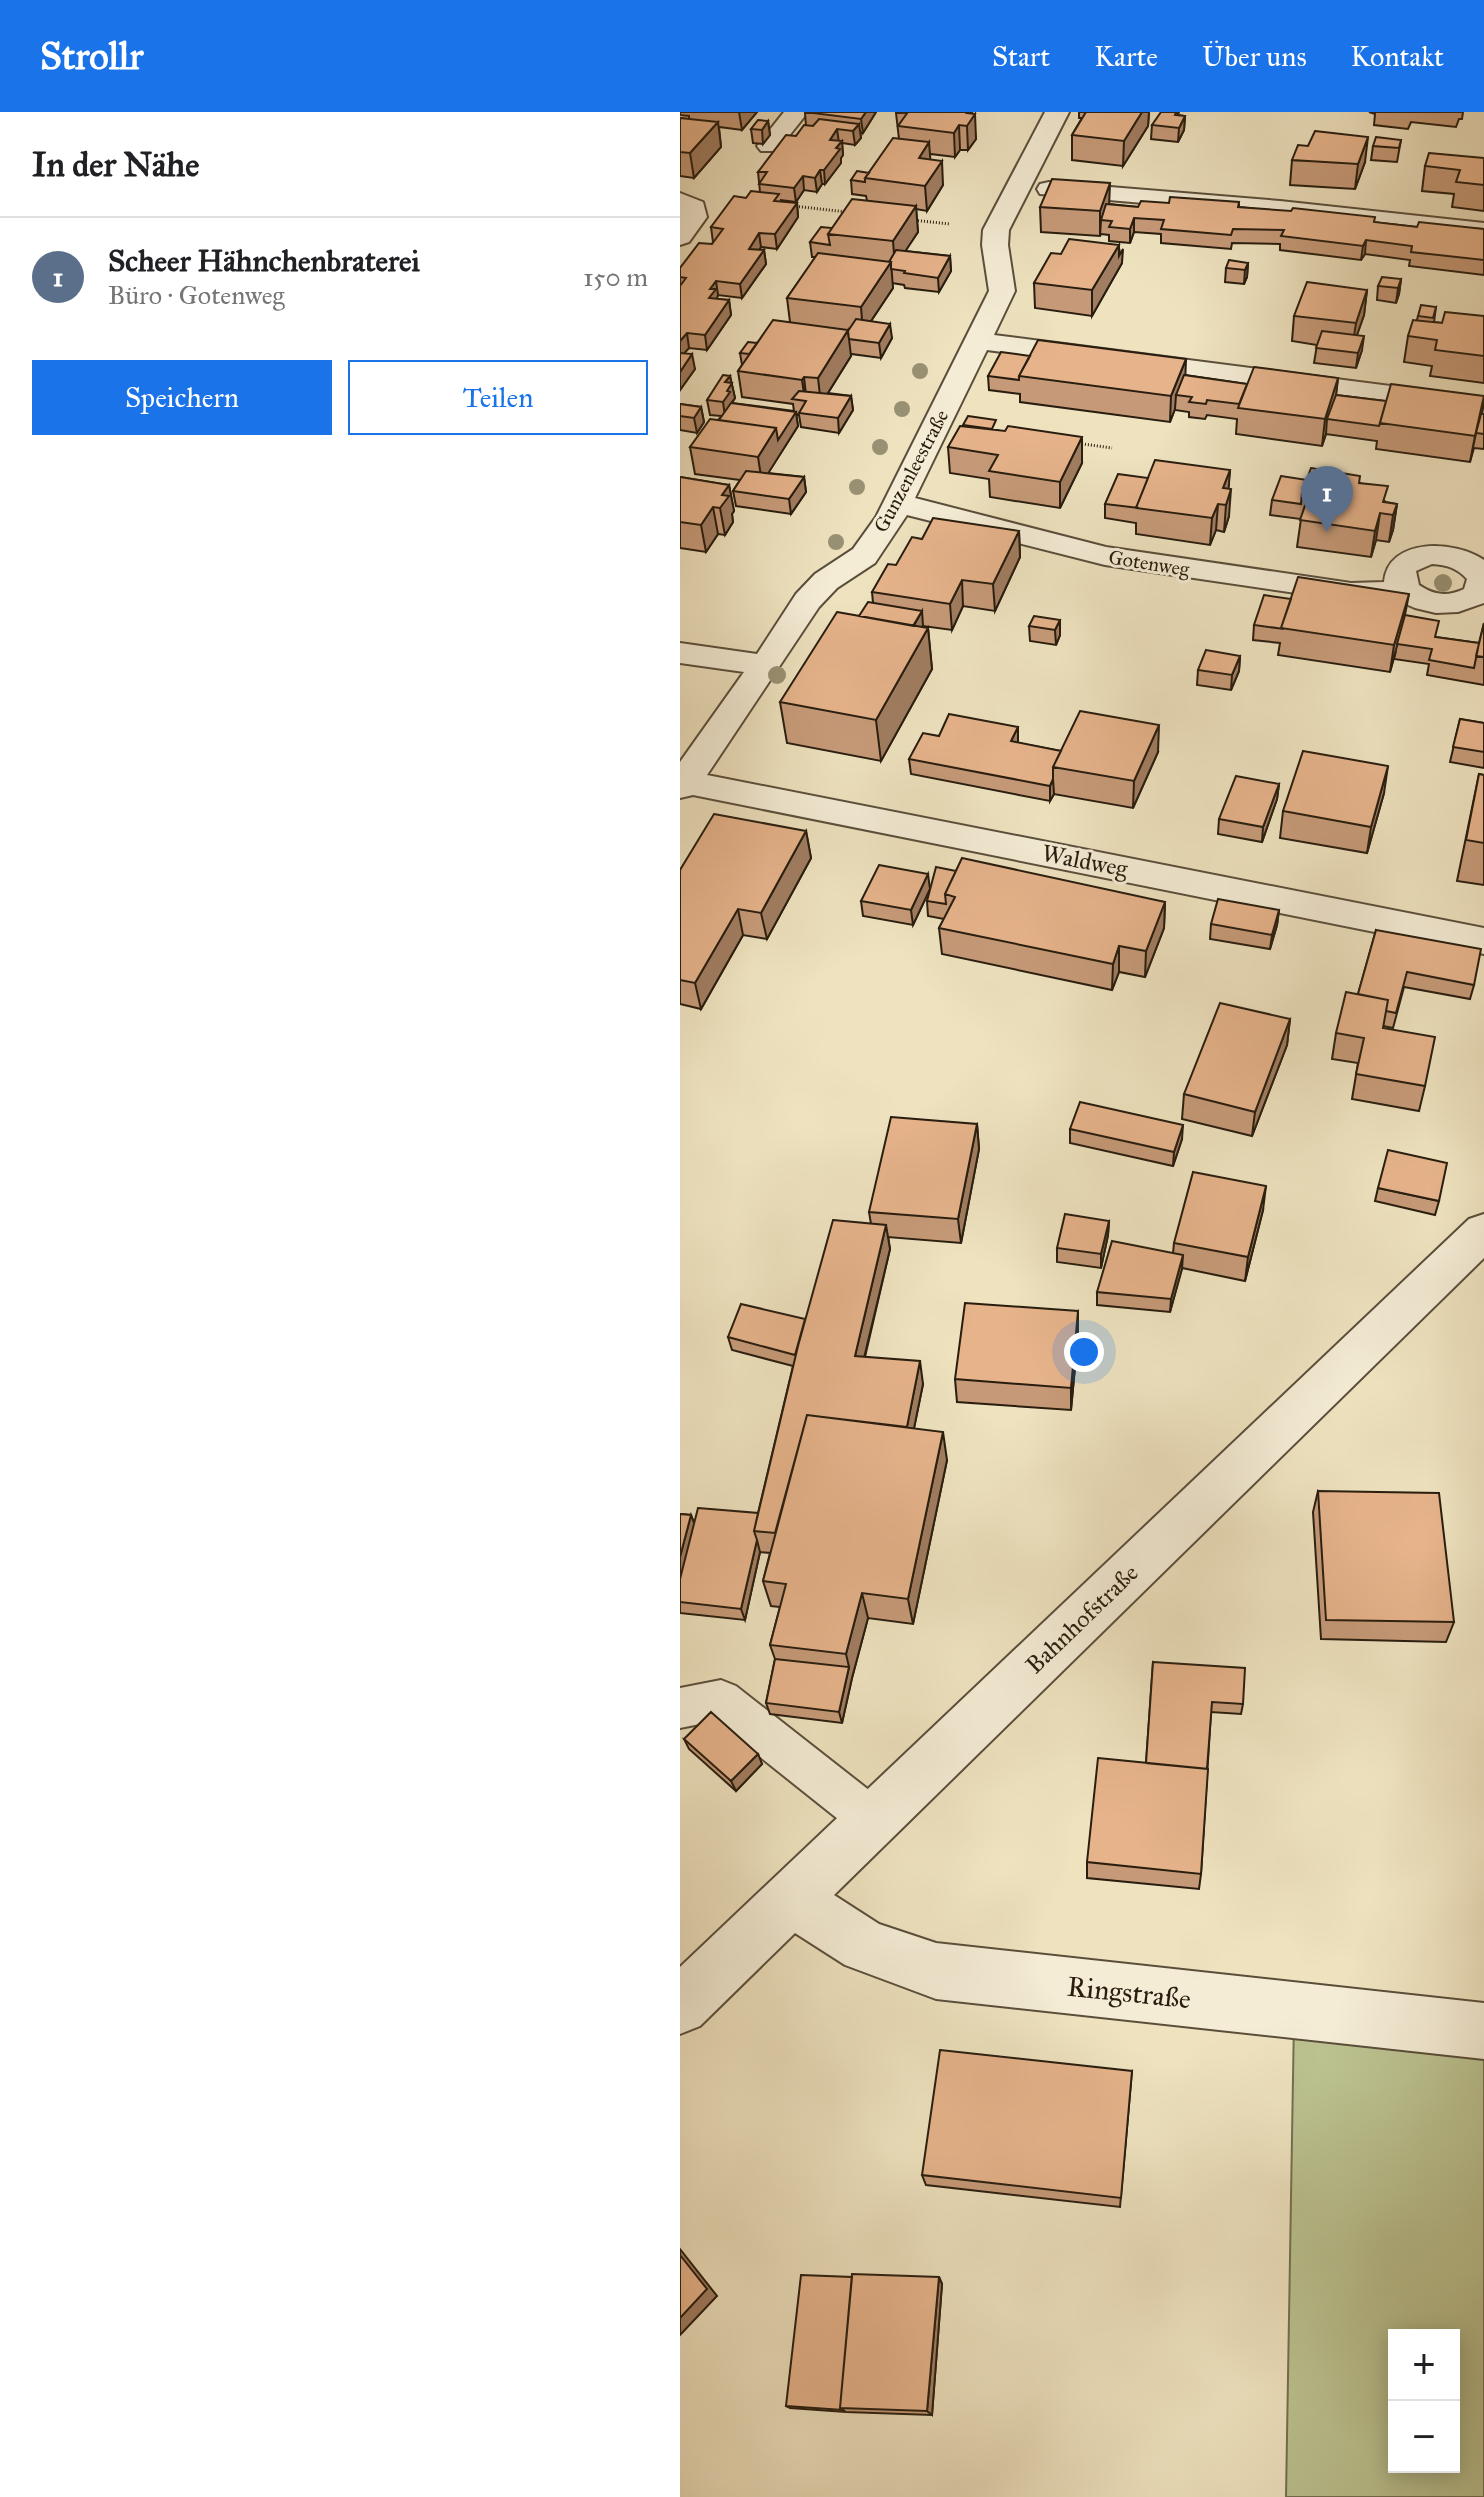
<!DOCTYPE html>
<html lang="de">
<meta charset="utf-8">
<style>
:root{--surface:#fff;--page:#f6f6f6;--text:#202124;--muted:#757577;--line:#e0e0e0;--accent:#1a73e8}
body{margin:0;font-family:"IM FELL Great Primer",serif;background:var(--page);color:var(--text)}
.controls{position:absolute;right:24px;bottom:24px;display:grid;overflow:hidden;border-radius:0px;box-shadow:0 4px 20px #0003}
.controls button{width:72px;height:72px;display:grid;place-items:center;padding:0;border:0;border-bottom:2px solid var(--line);background:var(--surface);color:var(--text);font:40px sans-serif}
.you{position:absolute;left:404px;top:1240px;width:28px;height:28px;margin:-20px;border:6px solid #fff;border-radius:50%;background:#1a73e8;box-shadow:0 0 0 12px #1a73e833}
.badge{display:grid;place-items:center;width:52px;height:52px;border-radius:50%;background:var(--accent);color:#fff;font-size:26px;font-weight:700}
.pin{position:absolute;translate:-50% -66px;filter:drop-shadow(0 2px 4px #0008)}
.pin::after{content:'';position:absolute;top:42px;width:28px;height:24px;background:inherit;clip-path:polygon(0 0,100% 0,50% 100%)}
.list{margin:0;padding:0;list-style:none}
h2{display:flex;justify-content:space-between;align-items:center;height:104px;margin:0;padding:0 32px;font-size:34px}
h2 small{font-size:26px;font-weight:400;color:var(--muted)}
.list li{display:grid;grid-template-columns:52px 1fr auto;gap:24px;align-items:center;box-sizing:border-box;height:120px;padding:0 32px;border-top:2px solid var(--line)}
.list b{display:block;font-size:30px;white-space:nowrap}
.list p{margin:0;font-size:26px;white-space:nowrap;color:var(--muted)}
.list em{font-size:26px;font-style:normal;color:var(--muted)}
.actions{display:flex;gap:16px;padding:24px 32px}
.actions a{flex:1;padding:18px 0;border:2px solid var(--accent);border-radius:0px;text-align:center;font-size:28px;color:var(--accent)}
.actions .main{background:var(--accent);color:#fff}
.map{position:relative;flex:none;width:804px;height:2385px;overflow:hidden}
header{display:flex;align-items:center;gap:48px;box-sizing:border-box;height:112px;padding:0 40px;background:var(--accent);color:#fff}
header strong{font-size:38px}
nav{display:flex;gap:44px;margin-inline-start:auto;font-size:28px}
main{display:flex}
aside{flex:1;background:var(--surface)}
.map>svg:first-child{display:block}
.green{fill:#bbc290;stroke:#727050;stroke-width:2;fill-rule:evenodd}
.lines{fill:none;stroke-linecap:round;stroke-linejoin:round}
.service-casing{stroke:#5a4e3b;stroke-width:4}
.minor-casing{stroke:#5a4e3b;stroke-width:4}
.path{stroke:#281d0f;stroke-width:3;stroke-dasharray:1 2;stroke-linecap:butt}
.service{fill:#f4ecd5;fill-rule:evenodd}
.minor{fill:#f4ecd5;fill-rule:evenodd}
.tree{fill:#999174}
.wall{fill:#c69a78;stroke:#281d0f;stroke-width:2}
.shaded-wall{fill:#a17d61;stroke:#281d0f;stroke-width:2}
.building{fill:#e6b38b;stroke:#281d0f;stroke-width:2}
.labels{text-anchor:middle;stroke-width:6;stroke-linejoin:round;paint-order:stroke}
.far-street-label{font-size:20px;fill:#281d0f;stroke:#f4ecd5}
.street-label{font-size:24px;fill:#281d0f;stroke:#f4ecd5}
.near-street-label{font-size:28px;fill:#281d0f;stroke:#f4ecd5}
</style>
<header>
<strong>Strollr</strong>
<nav><a>Start</a><a>Karte</a><a>Über uns</a><a>Kontakt</a></nav>
</header>
<main>
<aside>
<h2>In der Nähe<small></small></h2>
<ul class="list">
<li><span class="badge" style="background:#5c6f8a">1</span><div><b>Scheer Hähnchenbraterei</b><p>Büro · Gotenweg</p></div><em>150 m</em></li>
</ul>
<div class="actions"><a class="main">Speichern</a><a>Teilen</a></div>
</aside>
<div class="map">
<svg width="804" height="2385" viewBox="0 0 804 2385">
<rect width="100%" height="100%" fill="#eee2bf"/>
<filter id="stains"><feTurbulence type="fractalNoise" baseFrequency=".0025" numOctaves="4"/><feColorMatrix values="0 0 0 0 .2 0 0 0 0 .09 0 0 0 0 .02 0 0 0 .5 -.17"/></filter>
<radialGradient id="worn" r=".72"><stop offset=".6" stop-color="#630" stop-opacity="0"/><stop offset="1" stop-color="#630" stop-opacity=".3"/></radialGradient>
<path class="green" d="M614 1906 804 1927V2385H606ZM714 2223H774V2355H714Z"/>
<g class="lines">
<g class="service-casing">
<path id="service" d="M41 1568 56 1574 208 1693 215 1708 208 1723 193 1729 178 1723 35 1609 0 1616V1576Z"/>
</g>
<g class="minor-casing">
<path id="minor" d="M104 0H128L97 39H81L77 34Z
M365 0H389L329 118 328 133 335 179 314 223 804 286V304L307 238 235 386 426 435 671 471 704 470C708 425 775 428 804 448V491L778 500 756 501 735 496 719 489H671L425 453 227 403 195 451 157 476 139 495 27 663 804 816V842L13 683 0 686V650L64 560 0 551V531L77 542 116 482 135 462 173 437 196 405 309 179 302 133 303 118ZM752 452C767 453 777 456 787 467L784 477C767 485 754 483 739 473L736 459Z
M369 70 600 89 804 111V127L600 103 360 82 357 77 360 72Z
M0 81 23 90 27 105 9 130 0 133Z
M804 1102V1146L154 1783 199 1812 256 1831 804 1891V1947L256 1887 165 1853 115 1821 20 1914 0 1922V1855L789 1107Z"/>
</g>
<path class="path" d="M113 94 167 100
M232 108 270 112
M396 331 432 336"/>
<use href="#service" class="service"/>
<use href="#minor" class="minor"/>
</g>
<g class="tree">
<circle cx="240" cy="259" r="8"/>
<circle cx="222" cy="297" r="8"/>
<circle cx="200" cy="335" r="8"/>
<circle cx="177" cy="375" r="8"/>
<circle cx="156" cy="430" r="8"/>
<circle cx="763" cy="471" r="9"/>
<circle cx="97" cy="563" r="9"/>
</g>
<path class="wall" d="M0 0H77L62 18 39 15 41 35 14 66 0 64V6L9 7V4L0 3Z
M196 0 183 21 180 20 181 26 175 33 162 31 163 43 161 46V51L145 72H142L137 80 124 78 116 90 100 88 117 91 118 105 97 137 81 135 79 138H84L86 152 62 186 38 183 37 186V187L49 188 51 203 27 238 9 236 4 241 15 257 0 278V156L32 132 33 130 31 115 66 86 80 80 78 60 126 14 125 1Z
M292 0 296 27 288 38H280L275 45 250 42V47L263 73 247 99 236 97 238 120 225 139 270 144 271 159 259 180 225 176 224 173 212 171 213 176 191 209 212 226 201 246 171 242V244L148 281 171 284 173 298 159 321 121 315 119 303 116 302 118 314 88 361 124 365 126 380 111 402 56 394 53 379 60 368 15 362 10 335 42 304 30 303 27 288 50 264 55 286 52 291 114 299 113 292 62 285 58 259 62 253 60 241 110 210 107 186 136 145H132L130 130 152 116 187 89 186 84 172 82 171 68 189 61 219 27 216 1Z
M399 0H469L468 14 443 54 392 48V23L402 6H399Z
M499 0 498 3 505 4 504 18 498 30 471 27 472 13Z
M689 0H783L782 7H779L776 15 731 10 728 17 694 13 695 2Z
M88 9 90 23 83 32 73 31 71 17Z
M721 28 717 50 691 48 693 34Z
M804 46V99L772 95 774 82 742 79 745 54Z
M612 48 685 50 675 77 610 73Z
M559 90V95L737 115 804 117V163L729 154 730 148 685 142 681 148 600 138V132L552 131 551 137 481 131V122L454 120 450 131 429 129V123L421 122 420 124 361 120 360 95 429 92 458 95 489 91Z
M439 136 442 151 412 204 355 196 354 171 381 142Z
M568 151 567 165 564 172 545 170 546 156Z
M721 167 719 182 716 191 697 188 698 174Z
M687 178 684 203 677 223 682 238 676 256 634 251 637 233 612 229 614 204Z
M756 195 754 210 762 211 804 204V271L750 264 752 254 724 250 728 224 737 208 738 204Z
M505 263 567 272 658 266 656 283 706 289 804 290 802 302H804V337L794 336 790 350 696 337 697 329 646 322 642 334 556 322 557 307 527 303 525 307 509 305V300L495 298V297L490 310 340 290V282L309 278 308 264Z
M0 292 21 295 24 310 17 321 0 318Z
M317 318 402 351 380 396 310 385 309 367 270 361 268 335Z
M550 358 548 377 549 404 544 420 536 418 530 433 456 422V411L425 406V392L468 366Z
M0 365 49 373 54 399 52 402 53 410 45 423 38 422 26 440 0 436Z
M627 368 680 371 706 390 717 392 713 418 709 430 696 428 691 445 617 435 621 407 590 403 592 388Z
M339 419 340 445 315 499 283 494 272 518 243 514 242 515 248 516 252 557 201 649 107 631 100 590 179 504 193 491 192 480 242 427Z
M725 503 756 525 799 531 804 511V573L747 563 749 552 714 547 716 539 710 560 598 543 600 531 573 528 574 513Z
M380 508V523L376 533 350 529 349 514Z
M560 544 559 559 551 578 517 573 518 558Z
M780 607 804 611V656L770 650Z
M338 615V631L381 639 478 640 453 696 374 682 370 689 231 662 229 647 259 624Z
M799 662 804 663V773L777 769Z
M599 672 597 687 582 730 538 722 539 707Z
M704 681 687 741 600 726 603 699Z
M126 719 131 746 87 827 63 823 21 897 0 892V758Z
M276 759 485 790 484 816 465 865 439 860 432 878 262 842 259 816 264 807 248 804 247 789Z
M250 777 233 813 183 804 181 789Z
M599 798 597 813 590 837 530 827 531 812Z
M696 818 794 873 790 887 724 875 713 916 703 914V916L745 974 739 999 672 987 678 951 652 947 656 921 678 882Z
M610 907 607 933 572 1024 502 1007 504 982Z
M297 1012 299 1037 281 1131 208 1125 210 1137 185 1245 243 1272 234 1316 267 1348 233 1512 188 1506 172 1566 162 1611 90 1602 86 1591 95 1547 90 1533 100 1495 91 1494 83 1469 90 1441 80 1440 65 1508 0 1501V1402L11 1403 14 1411 78 1401 113 1254 52 1238 48 1225 125 1207 191 1112 189 1100Z
M390 1017 502 1027 493 1054 390 1031Z
M698 1076 759 1089 755 1103 695 1089Z
M583 1098 565 1169 502 1156 490 1200 417 1193V1180L493 1141 494 1131Z
M429 1109 428 1123 421 1156 377 1150V1136Z
M398 1199V1223L391 1298 277 1290 275 1267Z
M638 1379 774 1510 766 1530 641 1527 633 1400Z
M473 1550 563 1592 561 1602 531 1600 521 1762 519 1777 407 1766V1750L466 1651Z
M4 1627 78 1642 82 1652 56 1679 9 1637Z
M452 1959 440 2095 246 2073 242 2063Z
M172 2165H259L262 2172 252 2303 166 2300 110 2296 106 2294Z"/>
<path class="shaded-wall" d="M59 0H77L62 18Z
M186 0H196L183 21 181 7Z
M288 0H292V6L295 2 296 27 288 38 287 14Z
M462 0H469L468 14 443 54 444 29Z
M505 4 504 18 498 30 499 16Z
M88 9 90 23 83 32 82 18Z
M38 10 41 35 14 66 10 41Z
M179 12 181 26 175 33 173 19Z
M279 13 280 38 275 45 274 21Z
M157 17 159 31 150 28Z
M688 25 685 50 675 77 678 52Z
M162 29 163 43 161 46V51L145 72 144 58 156 36Z
M249 30 251 55 239 46Z
M262 49 263 73 247 99 245 74Z
M140 58 142 72 137 80 135 66Z
M123 64 124 78 116 90 114 76Z
M430 71 429 96 421 108 420 124V99Z
M117 91 118 105 97 137 95 122Z
M236 94 238 120 215 155 213 129Z
M454 106V120L450 131V117Z
M79 121 81 135 71 151 69 137Z
M686 128 685 142 681 148 683 134Z
M439 133V144L443 137 442 151 412 204V178Z
M84 138 86 152 62 186 60 172Z
M270 144 271 159 259 180 258 166Z
M211 150 213 176 183 221 181 195Z
M568 151 567 165 564 172 565 158Z
M721 167 719 182 716 191 718 176Z
M36 169 38 183 37 186 38 192 29 186 30 177Z
M687 178 684 203 672 237 676 211Z
M49 188 51 203 27 238 25 223Z
M210 212 212 226 201 246 199 231Z
M168 218 171 244 141 292 138 266Z
M7 221 9 236 0 246V229Z
M684 224 682 238 676 256 678 241Z
M12 242 15 257 0 278V260Z
M506 247 505 273 496 283 495 297 490 310 491 284Z
M50 264 55 286 52 290 53 294 45 305 43 290 45 270Z
M124 265 127 291 125 289 122 268Z
M658 266 655 292 647 307 646 322 642 334 645 307Z
M171 284 173 298 159 321 158 306Z
M804 288 800 311 796 321 790 350 795 324Z
M21 295 24 310 17 321 14 306Z
M116 300 118 314 82 371 78 345 96 316Z
M402 325V351L380 396V370Z
M550 358 548 385 543 376Z
M124 365 126 380 111 402 109 387Z
M49 373 54 399 52 402 53 410 45 423 40 396 42 383Z
M551 377 549 404 544 420 546 393Z
M538 392 536 418 530 433 532 406Z
M717 392 713 418 709 430 713 403Z
M33 395 38 422 26 440 21 413Z
M700 401 696 428 691 445 695 419Z
M339 419 340 445 315 499 313 472Z
M282 468 283 494 272 518 270 492Z
M729 482 724 508 710 560 714 533Z
M242 499 243 514 222 552 221 537Z
M380 508V523L376 533 375 518Z
M248 516 252 557 201 649 196 608Z
M560 544 559 559 551 578 552 563Z
M479 613 478 640 453 696 454 669Z
M338 615V630L331 644V629Z
M708 654 704 681 687 741 691 715Z
M373 667 374 682 370 689V674Z
M599 672 597 687 582 730 583 715Z
M126 719 131 746 87 827 81 801Z
M248 762 250 777 233 813 231 798Z
M485 790 484 816 465 865 466 839Z
M58 797 63 823 21 897 15 871Z
M599 798 597 813 590 837 592 823Z
M439 834V860L432 878 433 852Z
M610 907 607 933 572 1024 575 1000Z
M297 1012 299 1037 281 1131 278 1107Z
M503 1013 502 1027 493 1054 494 1040Z
M586 1074 583 1098 565 1169 568 1145Z
M429 1109 428 1123 421 1156V1142Z
M206 1113 210 1137 179 1267 175 1244Z
M503 1143 502 1157 490 1200 491 1187Z
M398 1199V1223L391 1298V1276Z
M240 1249 243 1272 229 1341 226 1319Z
M263 1320 267 1348 233 1512 228 1487Z
M11 1403 19 1424 0 1490V1445Z
M77 1428 80 1440 65 1508 61 1497Z
M182 1481 188 1506 172 1566 162 1611 159 1600 169 1555 166 1542Z
M78 1642 82 1652 56 1679 51 1669Z
M0 2137 37 2184 0 2223Z
M259 2165 262 2172 252 2303 247 2299Z"/>
<path class="building" d="M125 0H186L181 7Z
M228 0H288L287 1 295 2 287 14 279 13 274 21 218 14Z
M406 0H462L444 29 392 23Z
M481 0H496L495 3 505 4 499 16 472 13Z
M0 6 38 10 10 41 0 40Z
M139 7 179 12 173 19 157 17 150 28 162 29 156 36 160 37 144 58H140L135 66 123 64 114 76 79 72 87 60H78L106 23 116 24 124 13 133 14Z
M78 8 88 9 82 18 71 17Z
M635 19 688 25 678 52 612 48 618 33 628 34Z
M696 25 721 28 719 36 693 34Z
M213 26 249 30 239 46 262 49 245 74 185 66Z
M749 41 804 46V73L776 70 780 58 745 54Z
M177 59 189 61 185 66V70L171 68Z
M372 67 430 71 420 99 360 95Z
M71 79 99 82 94 89 117 91 95 122 79 121 69 137 84 138 60 172 36 169 30 177H36L29 186 49 188 25 223 7 221 0 229V174L6 166 0 165V156L19 131 32 132 43 117 31 115 54 84 66 86Z
M490 85 559 90 558 95 611 99 613 96 695 105 694 110 737 115 739 110 804 117V148L731 140 732 134 686 128 683 134 601 124 604 118 553 117 551 123 481 117 484 108 454 106 450 117 429 115 432 109 421 108 426 92 458 95 461 89 489 91Z
M172 87 236 94 213 129 148 122Z
M141 115 152 116 148 122 150 133 130 130Z
M389 127 439 133 412 178 354 171 371 141 381 142Z
M216 138 270 144 258 166 224 161 225 159 211 157V150H209Z
M138 141 211 150 181 195 107 186Z
M549 148 568 151 565 158 546 156Z
M702 165 721 167 718 176 698 174Z
M627 170 687 178 676 211 614 204Z
M741 193 756 195 753 206 738 204Z
M765 200 804 204V244L755 238 757 228 728 224 733 208 762 211Z
M176 207 210 212 199 231 169 227 168 219Z
M93 208 168 218 138 266 124 265 122 268 58 259Z
M642 219 684 224 678 241 636 236Z
M358 228 506 247 491 284 339 264Z
M68 230 77 231 69 242 60 241Z
M321 240 350 244 339 264V268L308 264Z
M0 241 12 242 0 260Z
M574 255 658 266 645 307 558 296Z
M43 263 50 264 45 270 52 271 47 279 50 280 43 290 27 288Z
M504 263 567 272 559 292 527 288 526 292 509 290 512 285 496 283Z
M711 272 804 284 795 324 700 311Z
M119 279 171 284 158 306 119 301 126 289 112 287Z
M656 283 706 289 699 314 647 307Z
M51 291 116 300 98 328 96 316 39 308Z
M0 292 21 295 14 306 0 304Z
M801 302H804V322L796 321Z
M288 304 316 308 312 317 283 313Z
M30 307 96 316 78 345 10 335Z
M280 314 325 319 328 314 402 325 380 370 309 359 318 343 268 335Z
M475 348 550 358 543 376 551 377 546 393 538 392 532 406 456 396Z
M631 356 680 364 679 371 708 374 703 390 717 392 713 403 700 401 695 419 620 408 629 382 622 381Z
M66 359 124 365 109 387 53 379Z
M438 362 468 366 456 396H459L425 392Z
M601 364 627 368 622 381 621 392 592 388Z
M0 365 49 373 42 383 49 384 40 396 33 395 21 413 0 410Z
M253 406 339 419 313 472 282 468 270 492 192 480 208 452 216 453 232 425 242 427Z
M618 465 729 482 714 533 601 516Z
M584 483 611 487 601 516 604 517 574 513Z
M188 490 242 499 233 514 179 504Z
M157 500 248 516 196 608 100 590Z
M725 503 759 509 755 525 799 531 794 556 749 548 752 537 717 532Z
M354 504 380 508 375 518 349 514Z
M804 511V545L796 544Z
M526 538 560 544 552 563 518 558Z
M400 599 479 613 454 669 373 655Z
M269 602 338 615 331 629 381 639 373 655V667L370 674 229 647 243 621 259 624Z
M780 607 804 611V640L773 635Z
M623 639 708 654 691 715 603 699Z
M799 662 804 663V731L786 728Z
M556 664 599 672 583 715 539 707Z
M34 702 126 719 81 801 58 797 15 871 0 868V758Z
M282 746 485 790 466 839 439 834 433 852 259 816 275 785 265 782Z
M199 753 248 762 231 798 181 789Z
M256 755 276 759 265 782 266 792 247 789Z
M538 787 599 798 592 823 531 812Z
M696 818 801 837 794 873 727 860 716 901 706 899 708 888 678 882Z
M666 880 708 888 703 916 755 925 745 974 676 962 684 926 656 921Z
M540 891 610 907 575 1000 504 982Z
M400 990 503 1013 494 1040 390 1017Z
M211 1005 297 1012 278 1107 189 1100Z
M708 1038 767 1051 759 1089 698 1076Z
M513 1060 586 1074 568 1145 494 1131Z
M385 1102 429 1109 421 1142 377 1136Z
M153 1108 206 1113 175 1244 240 1249 227 1315 127 1303 95 1421 74 1419 118 1234Z
M432 1129 503 1143 491 1187 417 1180Z
M285 1191 398 1199 391 1276 275 1267Z
M61 1192 125 1207 115 1243 48 1225Z
M127 1303 263 1320 228 1487 182 1481 166 1542 90 1533 106 1472 83 1469Z
M638 1379 759 1381 774 1510 646 1508Z
M18 1396 78 1401 74 1419 77 1428 61 1497 0 1490V1467Z
M0 1402 11 1403 0 1445Z
M95 1547 169 1555 159 1600 86 1591Z
M473 1550 565 1556 563 1592 532 1590 527 1657 466 1651Z
M31 1600 78 1642 51 1669 4 1627Z
M418 1646 528 1657 521 1762 407 1750Z
M260 1938 452 1959 441 2086 242 2063Z
M0 2143 27 2177 0 2206Z
M172 2162 259 2165 247 2299 160 2296Z
M121 2163 172 2165 160 2296 163 2298 106 2294Z"/>
<g class="labels">
<g class="far-street-label">
<text transform="translate(231 359) rotate(-62)" y="7">Gunzenleestraße</text>
<text transform="translate(469 451) rotate(9)" y="7">Gotenweg</text>
</g>
<g class="street-label">
<text transform="translate(405 749) rotate(11)" y="8">Waldweg</text>
<text transform="translate(402 1507) rotate(-44)" y="8">Bahnhofstraße</text>
</g>
<g class="near-street-label">
<text transform="translate(449 1880) rotate(6)" y="10">Ringstraße</text>
</g>
</g>
<rect width="100%" height="100%" filter="url(#stains)"/>
<rect width="100%" height="100%" fill="url(#worn)"/>
</svg>
<div class="controls">
<button>+</button>
<button>−</button>
</div>
<div class="you"></div>
<div class="pin badge" style="left:647px;top:420px;background:#5c6f8a">1</div>
</div>
</main>
